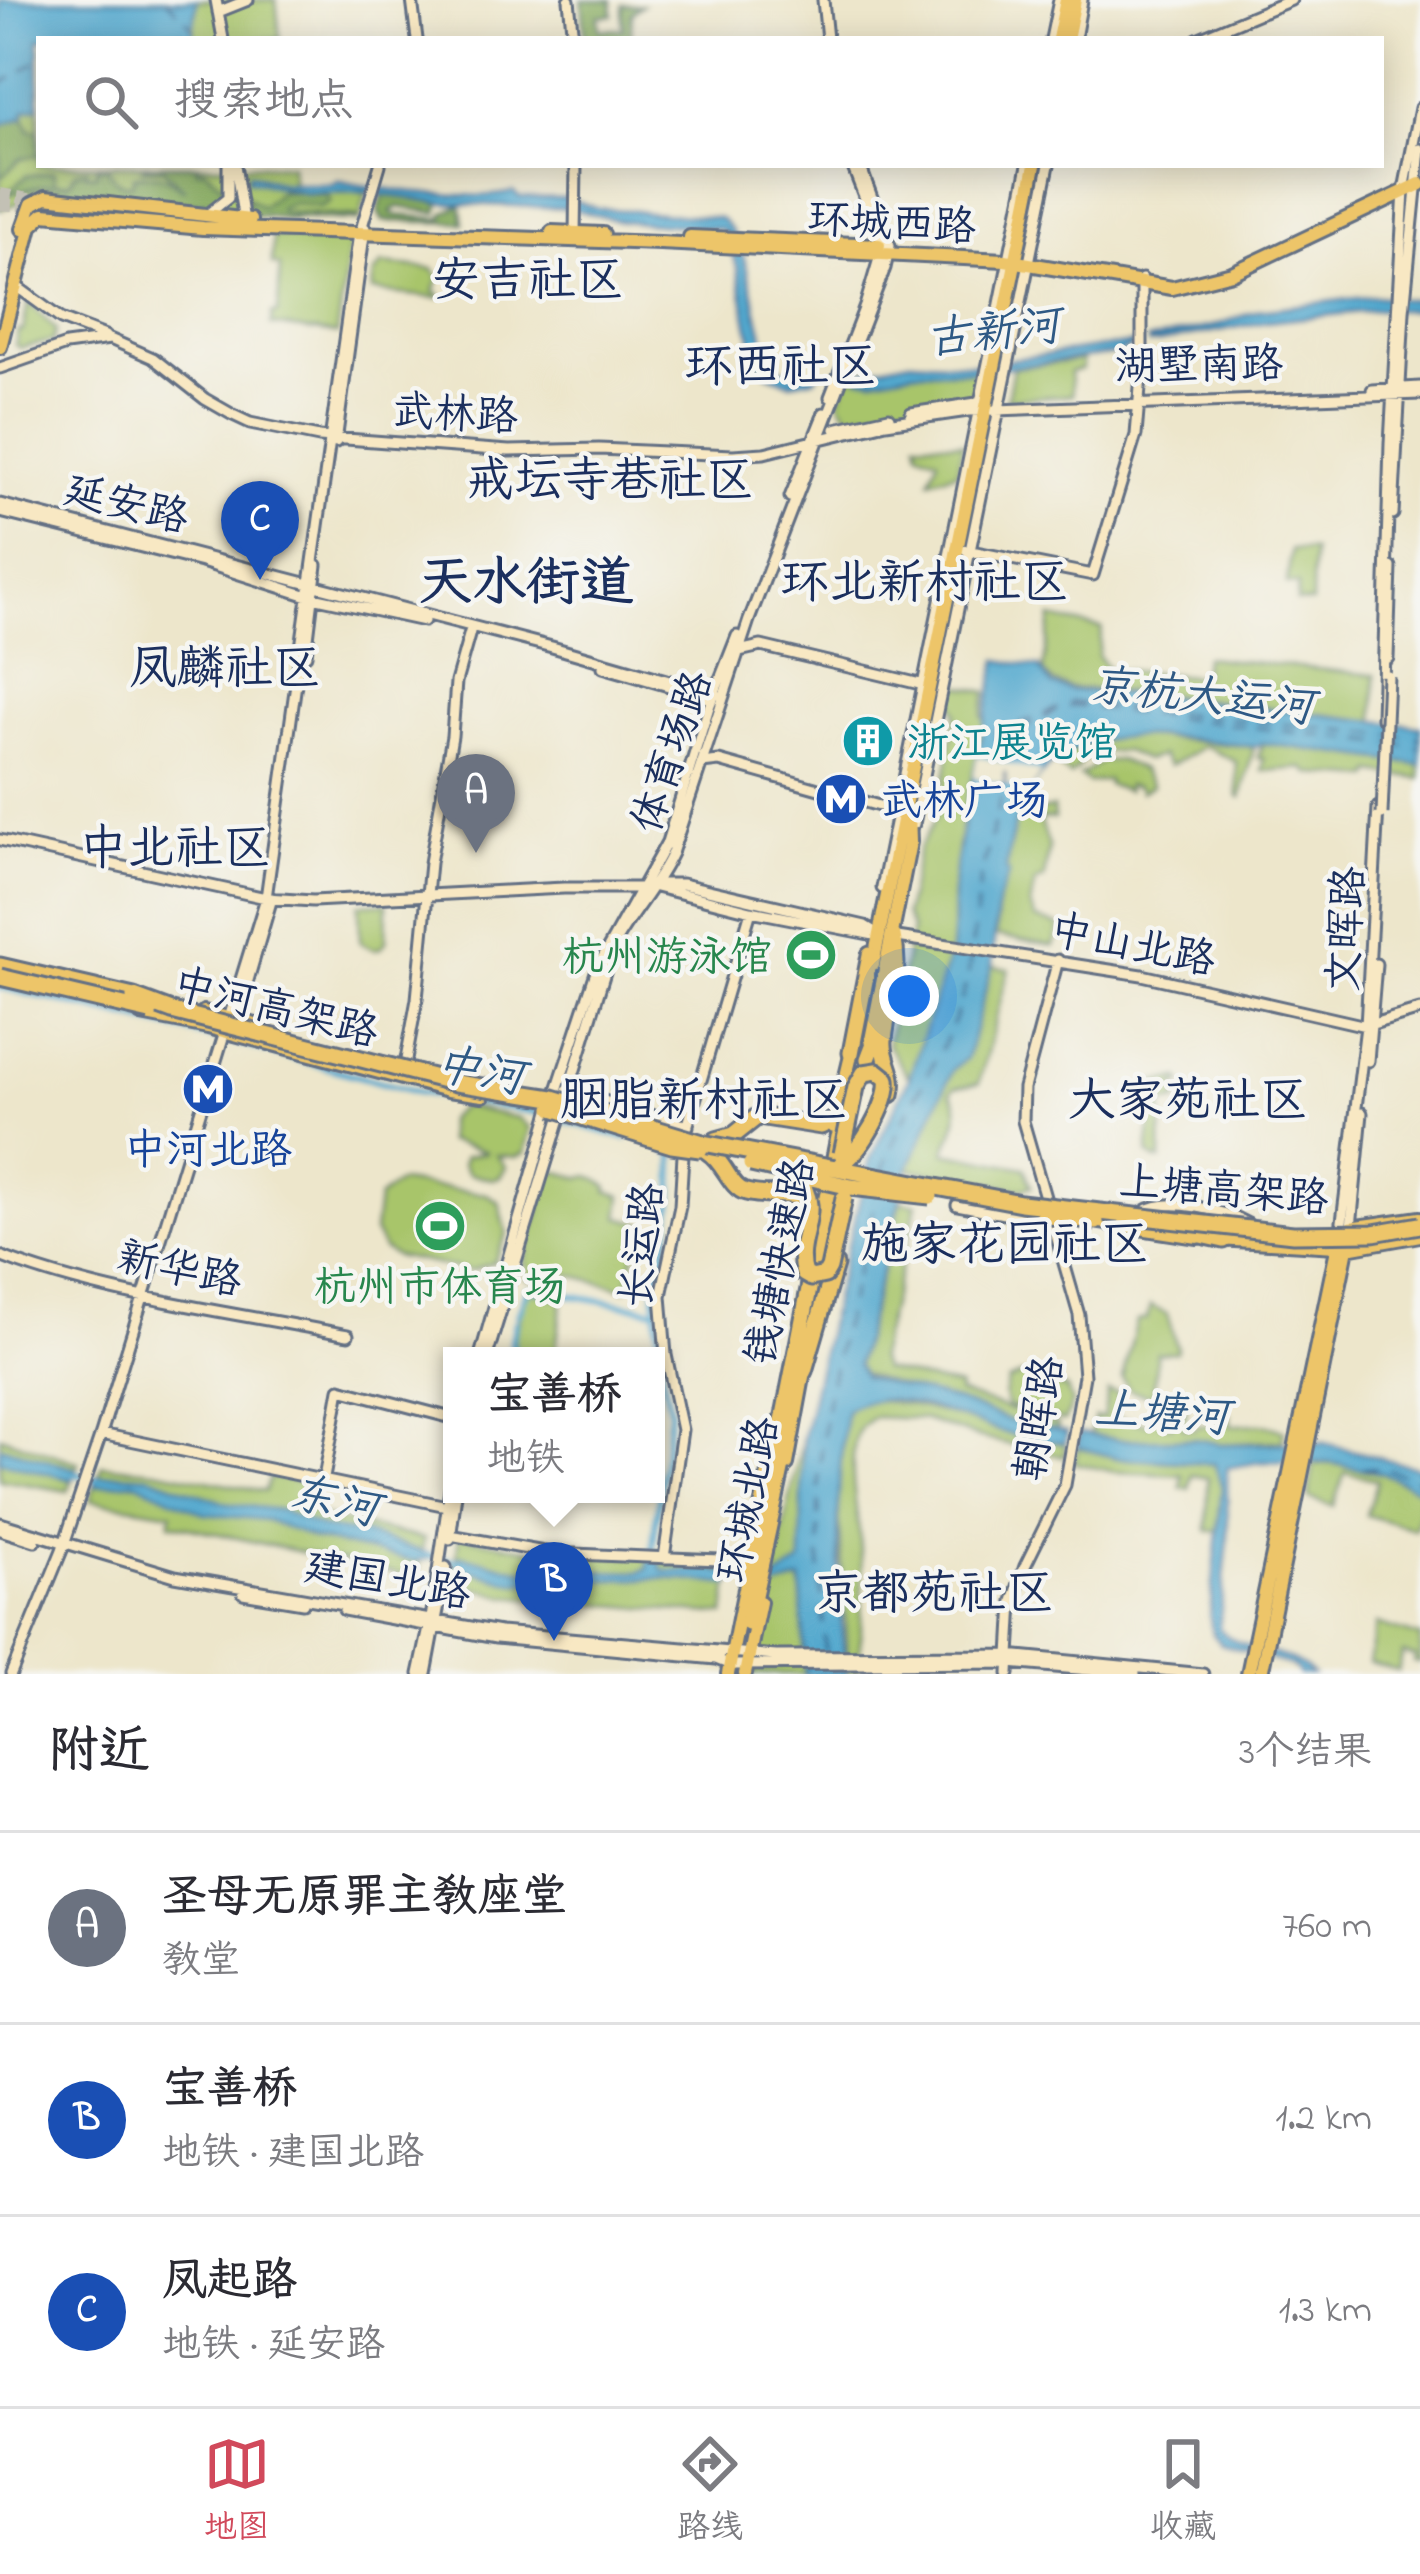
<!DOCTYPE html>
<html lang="zh">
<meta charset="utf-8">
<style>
:root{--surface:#fff;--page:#f7f7f7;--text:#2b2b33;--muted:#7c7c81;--line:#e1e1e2;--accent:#d1495b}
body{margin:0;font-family:"Indie Flower","LXGW WenKai TC",sans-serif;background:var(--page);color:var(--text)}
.you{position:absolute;left:909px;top:996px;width:42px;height:42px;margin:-30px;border:9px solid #fff;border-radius:50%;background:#1a73e8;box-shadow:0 0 0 18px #1a73e833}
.badge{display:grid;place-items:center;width:78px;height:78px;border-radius:50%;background:var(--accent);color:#fff;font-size:39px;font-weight:700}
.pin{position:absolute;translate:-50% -99px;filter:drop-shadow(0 3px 6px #0008)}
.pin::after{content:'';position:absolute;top:63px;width:42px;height:36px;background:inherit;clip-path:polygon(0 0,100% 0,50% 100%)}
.popup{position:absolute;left:443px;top:1347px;width:222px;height:156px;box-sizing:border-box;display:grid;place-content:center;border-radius:0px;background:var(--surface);filter:drop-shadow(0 3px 9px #0005);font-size:39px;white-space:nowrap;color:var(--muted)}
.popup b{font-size:45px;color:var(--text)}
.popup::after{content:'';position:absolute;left:50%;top:100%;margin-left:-24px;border:24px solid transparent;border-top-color:var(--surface)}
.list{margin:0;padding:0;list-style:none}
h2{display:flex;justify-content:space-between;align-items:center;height:156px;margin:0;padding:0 48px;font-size:51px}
h2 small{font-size:39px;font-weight:400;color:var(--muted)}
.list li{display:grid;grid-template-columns:78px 1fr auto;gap:36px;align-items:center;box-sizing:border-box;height:192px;padding:0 48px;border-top:3px solid var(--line)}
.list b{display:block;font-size:45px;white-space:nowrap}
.list p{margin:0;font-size:39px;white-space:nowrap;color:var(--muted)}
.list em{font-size:39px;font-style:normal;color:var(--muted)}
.icon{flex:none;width:66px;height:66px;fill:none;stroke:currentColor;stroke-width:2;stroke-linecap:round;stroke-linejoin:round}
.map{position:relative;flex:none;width:1420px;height:1674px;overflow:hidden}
.search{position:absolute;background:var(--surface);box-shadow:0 6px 30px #0003;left:36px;right:36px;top:36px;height:132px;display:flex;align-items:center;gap:30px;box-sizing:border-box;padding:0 42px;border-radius:0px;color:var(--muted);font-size:45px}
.sheet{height:732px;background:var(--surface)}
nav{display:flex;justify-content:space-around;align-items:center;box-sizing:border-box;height:168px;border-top:3px solid var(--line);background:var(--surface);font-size:33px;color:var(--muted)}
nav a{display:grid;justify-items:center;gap:6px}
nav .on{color:var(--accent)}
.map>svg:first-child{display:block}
.green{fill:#a8c56b;stroke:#627a64;stroke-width:3}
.forest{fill:#86aa5f;stroke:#506c5e;stroke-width:3}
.water{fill:#52a8ce;stroke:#366c96;stroke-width:3}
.pier{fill:#ede6cb}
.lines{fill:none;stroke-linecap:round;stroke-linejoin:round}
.canal{stroke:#52a8ce;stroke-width:6}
.ferry{stroke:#2e5985;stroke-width:3;stroke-dasharray:15 12;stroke-linecap:butt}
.primary-tunnel{stroke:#c3c1b5;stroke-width:12;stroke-dasharray:12 6;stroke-linecap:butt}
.highway-tunnel{stroke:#c3c1b5;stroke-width:15;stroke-dasharray:15 8;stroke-linecap:butt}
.secondary-casing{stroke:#646f84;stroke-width:15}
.primary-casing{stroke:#646f84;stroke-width:18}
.highway-casing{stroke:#646f84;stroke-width:21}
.secondary{stroke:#f8e8c3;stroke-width:9}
.primary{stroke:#edc569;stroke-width:12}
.highway{stroke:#edc569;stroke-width:15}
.secondary-bridge-casing{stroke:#646f84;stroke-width:15;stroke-linecap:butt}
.highway-bridge-casing{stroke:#646f84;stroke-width:21;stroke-linecap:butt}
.secondary-bridge{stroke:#f8e8c3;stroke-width:9}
.highway-bridge{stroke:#edc569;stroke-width:15}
.labels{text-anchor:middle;stroke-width:9;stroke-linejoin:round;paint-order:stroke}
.street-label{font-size:42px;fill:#1b2f5e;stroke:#f6f6f2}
.culture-label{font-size:42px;fill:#0d838f;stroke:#f6f6f2;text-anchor:start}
.transit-label{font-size:42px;fill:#164399;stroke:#f6f6f2;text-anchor:start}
.leisure-label{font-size:42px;fill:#27864d;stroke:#f6f6f2;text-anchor:end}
.water-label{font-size:45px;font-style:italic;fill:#2e5985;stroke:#f6f6f2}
.quarter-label{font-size:48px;fill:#1b2f5e;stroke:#f6f6f2}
.district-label{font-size:54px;font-weight:bold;fill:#1b2f5e;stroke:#f6f6f2}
</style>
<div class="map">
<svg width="1420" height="1674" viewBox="0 0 1420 1674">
<rect width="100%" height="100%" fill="#f6f6f2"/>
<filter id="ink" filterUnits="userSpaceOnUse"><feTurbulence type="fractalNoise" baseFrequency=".00833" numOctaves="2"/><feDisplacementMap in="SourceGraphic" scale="24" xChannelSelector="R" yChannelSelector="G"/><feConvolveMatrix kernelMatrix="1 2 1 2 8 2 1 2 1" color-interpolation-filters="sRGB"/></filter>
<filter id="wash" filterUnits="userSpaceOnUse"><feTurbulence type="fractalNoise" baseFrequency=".004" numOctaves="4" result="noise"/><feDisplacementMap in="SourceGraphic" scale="48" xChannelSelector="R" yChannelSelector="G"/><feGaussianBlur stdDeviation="2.7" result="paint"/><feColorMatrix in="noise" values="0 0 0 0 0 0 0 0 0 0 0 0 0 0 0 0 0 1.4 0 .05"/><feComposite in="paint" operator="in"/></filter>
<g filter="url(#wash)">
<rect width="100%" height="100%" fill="#ede6cb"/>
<path class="green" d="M0 0H276L280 39H39V165H291L293 190 367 192 359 221 354 217 294 213V220L54 192 0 209Z
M273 235 350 241 337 334 271 325 272 314 278 313 280 266 272 264Z
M382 264 433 269 439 277 434 292 440 294 439 298 372 291 374 274Z
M28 302 56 330 53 341 20 348 15 345 18 331H23Z
M1082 360V369L1070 372 1072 395 1007 399 1013 368Z
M915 371H979L974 393 968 396 849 415 839 401 850 376 873 379Z
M917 441 963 443 957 472 930 480 938 458 919 451Z
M1291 550 1313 551 1312 603 1297 602 1298 585 1287 584Z
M1051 618 1102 628 1098 656 1108 669 1202 677 1204 657 1375 675V721L1170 695 1070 688 1053 682 1043 671Z
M952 684 987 692 982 717 986 719C974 772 959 824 954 879 951 905 955 929 950 955L909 1078 887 1044 912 930 905 914 919 848 937 816 944 783 956 713 949 690Z
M1127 734 1254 747 1241 798 1238 797 1236 762 1205 746 1169 766 1162 756 1145 760 1125 751 1104 752 1085 760 1070 776 1055 763 1076 750Z
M1262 743 1420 765V779L1373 772 1371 778 1311 774 1304 768 1262 771 1264 759 1258 758Z
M1119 760 1142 770 1152 786 1140 792 1137 787 1127 785V791L1108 785 1107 780 1089 783 1080 776 1102 761Z
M1053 808 1054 819H1040L1049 847 1044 878 1035 883 1030 906 1036 919 1060 926 1054 946 996 936 997 903 1017 816Z
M387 903 386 941 381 948 373 949 360 942 359 904Z
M992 966 1009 969 979 1083 954 1088 951 1093C966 1112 952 1132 945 1152L1025 1168 1032 1186 1021 1189 908 1169 953 1069 967 1058Z
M1181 1079 1182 1084H1176L1177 1101 1162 1104 1161 1160H1155L1148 1154 1156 1082Z
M462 1106 519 1118 530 1128 525 1153 516 1157 497 1155 506 1167 500 1177 492 1179 469 1174 462 1164 465 1156 487 1152 447 1141V1120Z
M551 1170 581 1178 590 1176 608 1186 607 1191 622 1196 619 1217 643 1223 626 1289 563 1273 557 1275 564 1278 562 1287 526 1278 528 1269 524 1263Z
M399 1182 487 1194 499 1202 507 1234 494 1262 471 1271 395 1256 383 1249 374 1232 378 1198Z
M901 1201 917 1204 878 1357 882 1369 959 1387 958 1393 1058 1425 1057 1431 1013 1422 860 1373 857 1364Z
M531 1291 563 1300 555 1354 516 1350 514 1340 525 1295Z
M1150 1306 1167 1314 1177 1348 1176 1352 1157 1353 1153 1396 1130 1390 1122 1378 1137 1321 1147 1319Z
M1022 1375 1067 1389 1072 1403 1064 1421 1007 1406 1004 1395 1008 1381Z
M1108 1391 1118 1393 1114 1417 1149 1424 1154 1405 1164 1406 1159 1424 1172 1426 1177 1407 1187 1409 1183 1428 1196 1429 1197 1425 1219 1427 1221 1413 1230 1414 1231 1426C1249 1424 1266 1421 1284 1431L1282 1441 1221 1444 1195 1439 1120 1440 1090 1435 1095 1417 1103 1418Z
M863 1400C934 1401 996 1435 1065 1443L1064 1457 977 1437 922 1419 873 1417C866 1423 858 1428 856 1438 848 1470 857 1508 860 1540 864 1584 861 1628 859 1670L848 1671 837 1477 846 1410Z
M0 1436 79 1463 68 1491 0 1480Z
M803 1437 801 1580 805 1674H752Z
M1077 1447 1118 1458 1215 1464 1222 1487 1218 1531H1207L1208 1478 1192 1475 1189 1489 1181 1488 1182 1475 1114 1472 1075 1463Z
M1331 1463 1382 1473 1420 1490V1512L1414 1529 1366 1515 1377 1480 1345 1472 1333 1506 1308 1498 1314 1464Z
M102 1465 155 1470 265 1491 270 1477 314 1484 312 1514 424 1539 417 1578 170 1523 172 1513 90 1500Z
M459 1536 550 1553 732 1561 725 1615 504 1596 453 1581Z
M1376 1624 1420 1637V1663L1414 1662 1415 1656 1403 1653 1398 1671 1369 1663Z"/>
<path class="forest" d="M582 0H612L613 15 599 16 600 30 623 29V5H642L632 13 631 38 585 39Z
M24 117 30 130 39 132V155L21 159 0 178V125Z
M148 165H197V170L205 169 224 187 223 196C198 216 89 195 54 190L49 185 5 195 26 176 54 172V183H69L76 172 86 170 87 174H96L97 167H108C112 178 120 186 132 184L134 176C157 172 167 177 185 190L162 169H143Z
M280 191 328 195 330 201 322 207 293 203 280 208 282 212 355 217 356 221 248 216 245 197 262 207Z
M383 195 440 202 438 213 398 207 391 212 396 215 443 219 444 214 461 204 464 223 383 221 378 212Z"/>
<path class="water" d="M0 0H197L192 39H39V107L25 110 24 117 0 125Z
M249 173 283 184H333L338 180C367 189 488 202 513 191L519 197 568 198 597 208 720 218C752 242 754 326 773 363L793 376 819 372 816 378 790 383 766 373C739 330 748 271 722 229L621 221 569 208 444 203 364 192 305 193 247 180Z
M1374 296 1420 301V311L1387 309 1265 322 1149 344 1148 340 1214 326 1260 310Z
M1134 343 1133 347 1115 354 979 371H915L873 379 859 378 863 370 910 360 978 364Z
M998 660 1039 667 1052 685 1070 690 1173 698 1420 726V765L1262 743 1254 747C1131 730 1024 712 1006 871L1009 873 997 904 992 966 967 1058 953 1069 908 1169 857 1364 864 1377 958 1401 1013 1422 1067 1432 1065 1443C1046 1441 1027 1439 1009 1434 964 1422 890 1381 846 1410 834 1499 837 1585 846 1674H805L801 1580 771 1590 773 1581 801 1563 803 1437 835 1294 870 1159 909 1078 950 955C956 927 950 899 955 871 966 800 983 731 998 660Z
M1080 1433 1120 1440 1195 1439 1221 1444 1324 1443 1420 1468V1490L1382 1473 1331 1463 1261 1462 1227 1468 1228 1540 1219 1629C1243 1654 1287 1648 1312 1674H1299L1292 1666 1221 1644 1212 1633 1210 1616 1222 1487 1215 1464 1118 1458 1077 1447Z
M0 1446 76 1469 72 1480 0 1461Z
M114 1474 150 1476 228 1504 280 1510 322 1528 365 1534 430 1554 429 1558 414 1561 314 1539 267 1520 205 1514 135 1482 95 1486 98 1476Z
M462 1556 522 1570 639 1572 647 1569 650 1557 658 1558 663 1571 712 1570 735 1575 730 1585 666 1578 514 1583 460 1567 458 1557Z"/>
<path class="pier" d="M977 756 1004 763 1041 772 1030 791 973 777Z"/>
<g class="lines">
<path class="canal" d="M0 987 237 1043 417 1092 534 1112 626 1138
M518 1315 528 1288 656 1310
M516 1322 511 1344 521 1356
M532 1356H553
M67 1472 101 1480
M427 1555 461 1562
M651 1560 670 1410 660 1364 655 1283 666 1247 673 1199 674 1153 667 1151"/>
<path class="ferry" d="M167 0 196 31
M141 39 194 31
M0 85 39 60
M993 732 1012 728 1072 702 1380 734
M1389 735 1420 738
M972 945 980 880 1005 781 1004 755 992 739 1017 733 1060 708 1075 706 1420 747
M883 1172C905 1097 964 1034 971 954
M1362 1468H1384L1420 1480
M825 1651C821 1583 815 1513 822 1445 829 1363 856 1279 876 1199"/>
</g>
</g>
<g filter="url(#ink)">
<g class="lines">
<path class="primary-tunnel" d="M0 194 41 201
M0 204 65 209"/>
<path class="highway-tunnel" d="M915 799 1041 165
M864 1021 880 951
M738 1674 748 1623"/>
<g class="secondary-casing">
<path id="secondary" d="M216 0 223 39
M412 0 417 39
M569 0 573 39
M823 0 827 39
M218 12 248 0
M1051 39 1059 0
M1075 39 1082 0
M1197 39 1291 0
M235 165 244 221
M208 214 228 198V165
M575 236 576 165
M16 286 61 319 105 336
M0 368 66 345 110 339 153 358 205 399 233 415 250 423 319 437 509 451 599 449 733 455 764 453 886 423 968 411 1420 394
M1372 390 1420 387
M830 397 865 306 883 245 852 165
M911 413 983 402
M835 429 889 417
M336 442 365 228
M790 497 824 413
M0 504 552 647 718 695
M0 512 202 562 308 596 424 621
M1393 514 1404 311 1420 149
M966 550 1093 575 1136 435 1142 364V279
M739 651 761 646 920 684
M306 655 317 565
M1388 658 1391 567
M603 667 679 689
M676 691 713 699
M1382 718 1390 444 1404 190 1420 108
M702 763 719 761 897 811
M914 824 1049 165
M0 840 266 898 313 901 564 888H643
M659 884H682L865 926 880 935
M656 887 751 911 874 935
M882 888 1028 165
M891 936 1142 975 1366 1026 1420 1010
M235 1025 272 898
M1368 1061 1376 964
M405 1065 417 999 430 863 452 736 456 682 470 632
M567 1090 688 1126
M957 1205 1046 1222
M1143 1212C1168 1196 1223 1210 1248 1224
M1351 1227 1362 1113
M1341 1230 1366 1026 1378 807
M0 1256C103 1297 239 1313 348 1335
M480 1356 550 1111 598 966 667 842 709 707 737 636
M487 1356 613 946C631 913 656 887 672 853L749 620 885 268 890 246 860 165
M101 1434 447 1506
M324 1478 340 1389 452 1418
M0 1523 175 1576 500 1632 776 1656 1008 1655 1203 1674
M0 1530 35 1541
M450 1535 550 1553 744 1561
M450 1539 456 1494
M664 1558 682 1430 666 1355 661 1296 680 1206 684 1138 751 911
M243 1593 303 1603
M344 1610 496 1638 716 1659 731 1665 1009 1663 1135 1674
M11 1674 62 1550 101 1434 266 898 358 240 380 165
M419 1674 431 1619 452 1475
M426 1674 446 1567
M1009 1674 1013 1601 1025 1566 1065 1485 1084 1376 1079 1315 1023 1121 1024 1088 1058 960"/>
</g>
<g class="primary-casing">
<path id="primary" d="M1058 39 1066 0
M1067 39 1075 0
M23 229 32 204 46 197 250 220
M552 232 603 234
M690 237 879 245
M0 347 31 226 44 214 203 228 660 243 1005 260 1172 288 1232 273 1420 184
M873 964 1035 165
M204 1012 260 1026
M141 1014 208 1027 448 1090 483 1095
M871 1040 910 842 909 813
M834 1127 853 1047
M1088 1220 1198 1237
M1350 1228 1420 1218
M1218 1239 1353 1247 1420 1235
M787 1464 805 1366
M728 1674 772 1453
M745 1674 760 1602
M1248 1674 1341 1230
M1261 1674 1351 1228"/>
</g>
<g class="highway-casing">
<path id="highway" d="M0 966 134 997
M851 1053 870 955
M868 1059 879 1030
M891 1094C897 1073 882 1061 884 1040 888 1001 902 976 893 936
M716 1140 734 1135 758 1116 821 1126 836 1119
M707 1151C725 1162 730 1188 746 1192 769 1199 792 1189 813 1202
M1188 1232 1224 1240
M804 1371 835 1265
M775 1461 839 1137
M748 1623 784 1456"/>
</g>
<use href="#secondary" class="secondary"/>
<use href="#primary" class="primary"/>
<use href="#highway" class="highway"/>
<g class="secondary-bridge-casing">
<path id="secondary-bridge" d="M1382 814 1388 676"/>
</g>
<g class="highway-bridge-casing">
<path id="highway-bridge" d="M0 977 150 1012
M134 997 172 1011 456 1083 553 1098 703 1143 1021 1203 1293 1234 1373 1233 1420 1225
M553 1108 672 1145 700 1149
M751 1164 851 1187 930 1196
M840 1165C860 1153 890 1103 887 1079L877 1071 864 1073 856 1087 842 1154
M796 1176C827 1212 792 1237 804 1274L811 1278 825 1275 829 1268 844 1198
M1043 1215 1096 1222"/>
</g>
<use href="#secondary-bridge" class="secondary-bridge"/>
<use href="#highway-bridge" class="highway-bridge"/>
</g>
</g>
<defs>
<g id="building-disc" transform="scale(2.7)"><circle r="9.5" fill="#0f9aa8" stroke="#f6f6f2"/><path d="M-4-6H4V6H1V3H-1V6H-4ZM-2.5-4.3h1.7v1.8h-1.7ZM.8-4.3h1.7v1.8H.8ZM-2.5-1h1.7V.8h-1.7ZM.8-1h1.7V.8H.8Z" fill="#fff"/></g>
<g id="metro-disc" transform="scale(2.7)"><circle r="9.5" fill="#1a4fb4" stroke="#f6f6f2"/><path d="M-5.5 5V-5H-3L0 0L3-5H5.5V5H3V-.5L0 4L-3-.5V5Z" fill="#fff"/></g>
<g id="stadium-disc" transform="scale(2.7)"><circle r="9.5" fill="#2e9e5b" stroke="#f6f6f2"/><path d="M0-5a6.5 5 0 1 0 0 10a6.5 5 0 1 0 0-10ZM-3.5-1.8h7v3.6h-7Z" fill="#fff"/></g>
</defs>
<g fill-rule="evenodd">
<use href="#building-disc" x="868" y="741"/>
<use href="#metro-disc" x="841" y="799"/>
<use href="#stadium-disc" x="811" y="955"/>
<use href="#metro-disc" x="208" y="1089"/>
<use href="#stadium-disc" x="440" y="1226"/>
</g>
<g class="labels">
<g class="street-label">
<text transform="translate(892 221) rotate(3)" y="15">环城西路</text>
<text transform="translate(1199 363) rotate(-1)" y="15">湖墅南路</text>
<text transform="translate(455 412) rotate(3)" y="15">武林路</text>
<text transform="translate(127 502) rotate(14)" y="15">延安路</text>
<text transform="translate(670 751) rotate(-71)" y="15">体育场路</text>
<text transform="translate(1344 929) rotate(-87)" y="15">文晖路</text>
<text transform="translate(1133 943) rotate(11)" y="15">中山北路</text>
<text transform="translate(276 1006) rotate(14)" y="15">中河高架路</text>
<text transform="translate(1224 1188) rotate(5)" y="15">上塘高架路</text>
<text transform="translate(640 1245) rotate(-84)" y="15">长运路</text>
<text transform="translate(778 1261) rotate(-79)" y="15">钱塘快速路</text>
<text transform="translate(180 1267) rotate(12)" y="15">新华路</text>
<text transform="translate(1037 1418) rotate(-81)" y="15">朝晖路</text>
<text transform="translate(746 1499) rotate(-79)" y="15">环城北路</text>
<text transform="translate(388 1578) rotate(10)" y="15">建国北路</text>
</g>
<g class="culture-label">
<text x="907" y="756">浙江展览馆</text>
</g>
<g class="transit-label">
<text x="880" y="814">武林广场</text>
<text x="208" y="1163" text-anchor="middle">中河北路</text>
</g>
<g class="leisure-label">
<text x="772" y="970">杭州游泳馆</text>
<text x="440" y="1300" text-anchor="middle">杭州市体育场</text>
</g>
<g class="water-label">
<text transform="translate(993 330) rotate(-6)" y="16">古新河</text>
<text transform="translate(1202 694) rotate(6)" y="16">京杭大运河</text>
<text transform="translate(480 1069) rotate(10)" y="16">中河</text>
<text transform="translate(1162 1411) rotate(4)" y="16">上塘河</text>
<text transform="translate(335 1499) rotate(13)" y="16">东河</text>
</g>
<g class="quarter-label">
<text x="528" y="295">安吉社区</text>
<text x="781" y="381">环西社区</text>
<text x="610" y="495">戒坛寺巷社区</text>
<text x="925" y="597">环北新村社区</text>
<text x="225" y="683">凤麟社区</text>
<text x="175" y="863">中北社区</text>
<text x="704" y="1115">胭脂新村社区</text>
<text x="1188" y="1115">大家苑社区</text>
<text x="1005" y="1259">施家花园社区</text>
<text x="934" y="1608">京都苑社区</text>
</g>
<g class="district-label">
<text x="526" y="599">天水街道</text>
</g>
</g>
</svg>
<div class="you"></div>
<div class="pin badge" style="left:476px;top:853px;background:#6b7280">A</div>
<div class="pin badge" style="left:554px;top:1641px;background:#1a4fb4">B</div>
<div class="popup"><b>宝善桥</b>地铁</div>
<div class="pin badge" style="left:260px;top:580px;background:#1a4fb4">C</div>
<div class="search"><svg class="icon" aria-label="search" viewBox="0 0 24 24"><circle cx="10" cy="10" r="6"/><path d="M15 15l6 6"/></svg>搜索地点</div>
</div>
<section class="sheet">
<h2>附近<small>3个结果</small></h2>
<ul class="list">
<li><span class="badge" style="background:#6b7280">A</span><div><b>圣母无原罪主教座堂</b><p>教堂</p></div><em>760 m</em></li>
<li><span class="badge" style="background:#1a4fb4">B</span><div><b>宝善桥</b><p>地铁 · 建国北路</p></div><em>1.2 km</em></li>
<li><span class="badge" style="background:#1a4fb4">C</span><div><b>凤起路</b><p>地铁 · 延安路</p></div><em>1.3 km</em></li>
</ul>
</section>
<nav>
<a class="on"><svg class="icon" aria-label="map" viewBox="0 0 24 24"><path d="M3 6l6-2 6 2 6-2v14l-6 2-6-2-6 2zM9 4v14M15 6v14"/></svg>地图</a>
<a><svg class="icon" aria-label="directions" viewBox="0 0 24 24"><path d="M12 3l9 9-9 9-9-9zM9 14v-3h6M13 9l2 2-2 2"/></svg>路线</a>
<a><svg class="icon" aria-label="saved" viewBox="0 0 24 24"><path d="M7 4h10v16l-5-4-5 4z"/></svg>收藏</a>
</nav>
